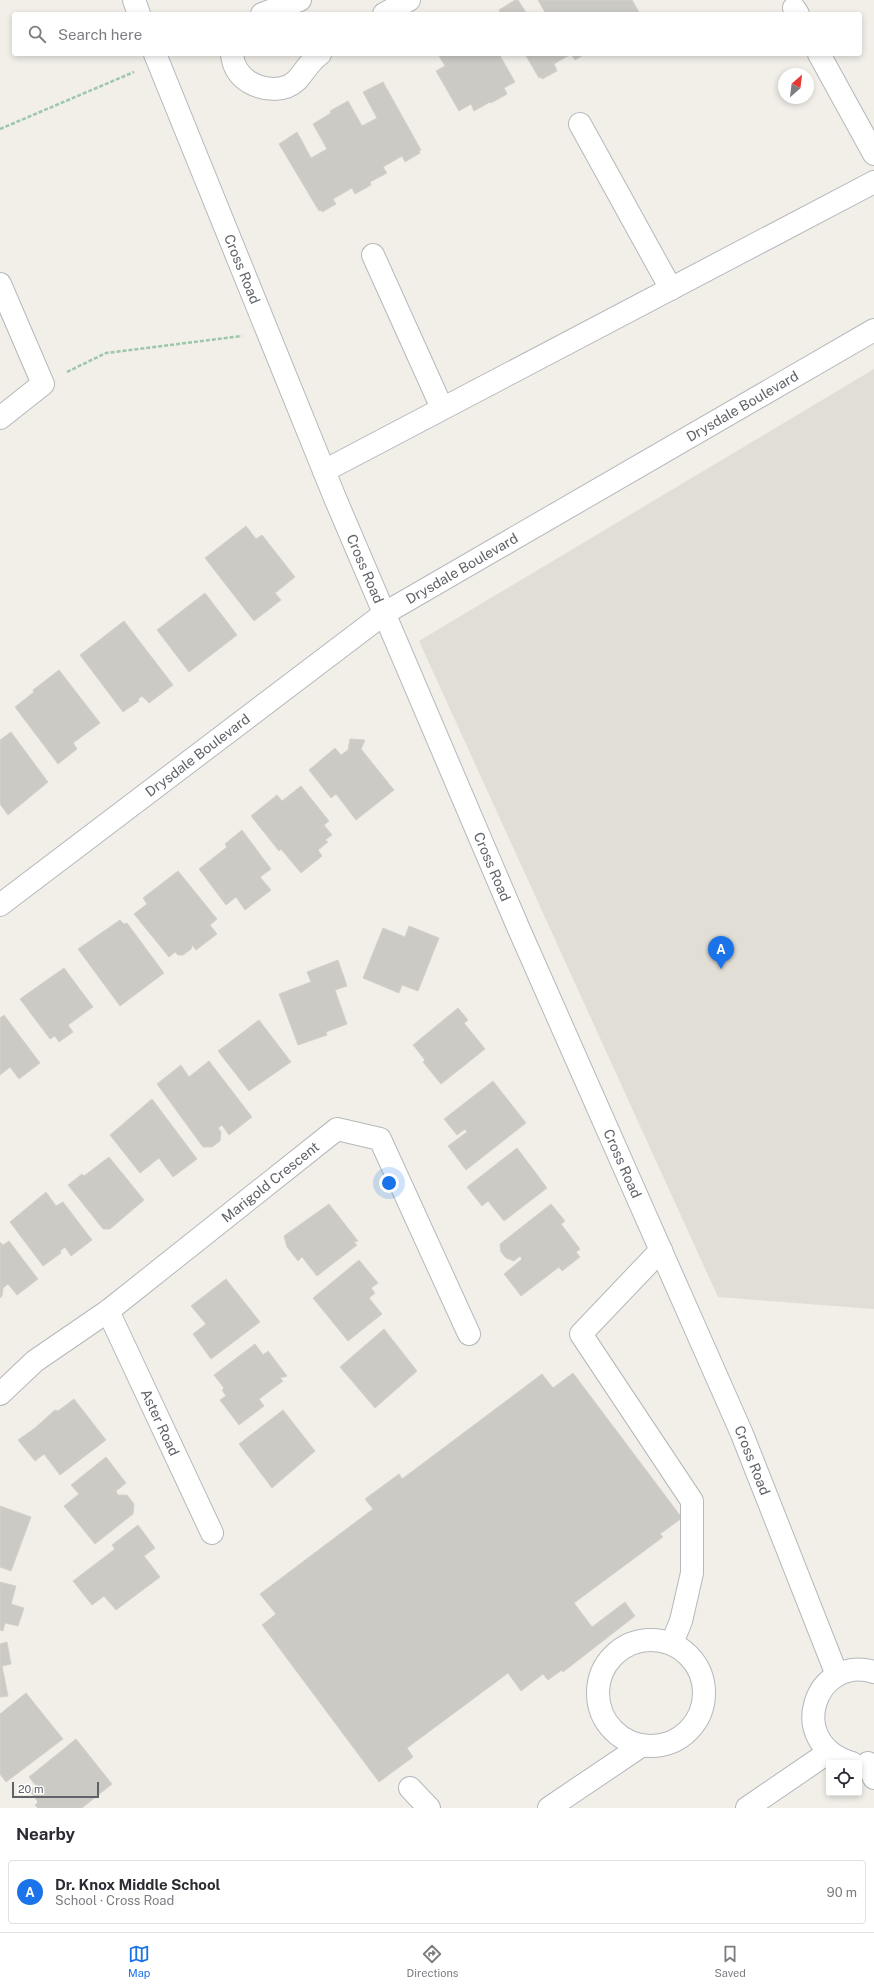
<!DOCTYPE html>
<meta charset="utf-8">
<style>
:root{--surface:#fff;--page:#f2f2f3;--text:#2b2b33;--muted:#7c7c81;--line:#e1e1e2;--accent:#1a73e8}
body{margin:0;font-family:"Public Sans",sans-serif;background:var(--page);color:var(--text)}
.controls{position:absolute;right:12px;bottom:12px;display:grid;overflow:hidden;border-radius:4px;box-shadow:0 2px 6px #0003}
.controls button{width:36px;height:36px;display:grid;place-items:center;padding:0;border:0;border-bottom:1px solid var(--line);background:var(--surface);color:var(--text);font:20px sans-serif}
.compass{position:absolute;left:778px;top:68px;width:36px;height:36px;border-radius:50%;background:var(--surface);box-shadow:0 2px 6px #0003;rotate:28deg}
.scale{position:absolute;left:12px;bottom:10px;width:87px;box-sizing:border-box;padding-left:4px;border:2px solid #5f6368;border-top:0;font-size:11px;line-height:14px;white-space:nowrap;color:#5f6368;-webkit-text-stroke:3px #fff;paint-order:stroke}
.you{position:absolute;left:389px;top:1183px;width:14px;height:14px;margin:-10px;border:3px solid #fff;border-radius:50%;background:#1a73e8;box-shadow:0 0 0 6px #1a73e833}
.badge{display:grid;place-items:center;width:26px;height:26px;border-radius:50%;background:var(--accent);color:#fff;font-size:13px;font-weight:700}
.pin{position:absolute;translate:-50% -33px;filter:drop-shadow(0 1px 2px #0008)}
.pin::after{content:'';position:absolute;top:21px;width:14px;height:12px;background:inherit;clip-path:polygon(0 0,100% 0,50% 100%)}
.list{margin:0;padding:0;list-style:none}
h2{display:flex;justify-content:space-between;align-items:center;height:52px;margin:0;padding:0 16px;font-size:17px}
h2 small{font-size:13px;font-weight:400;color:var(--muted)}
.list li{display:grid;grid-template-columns:26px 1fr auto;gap:12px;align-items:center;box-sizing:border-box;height:64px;margin:0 8px 8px;padding:0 8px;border:1px solid var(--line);border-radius:4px}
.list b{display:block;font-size:15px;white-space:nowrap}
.list p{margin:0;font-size:13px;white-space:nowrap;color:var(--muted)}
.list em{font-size:13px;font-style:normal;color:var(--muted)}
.icon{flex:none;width:22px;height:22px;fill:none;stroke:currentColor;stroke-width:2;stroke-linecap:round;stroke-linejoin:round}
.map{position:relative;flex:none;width:874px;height:1808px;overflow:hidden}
.search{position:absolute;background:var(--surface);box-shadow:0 2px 6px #0003;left:12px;right:12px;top:12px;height:44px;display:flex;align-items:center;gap:10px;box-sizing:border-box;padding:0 14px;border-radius:4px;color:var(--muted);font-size:15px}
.sheet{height:124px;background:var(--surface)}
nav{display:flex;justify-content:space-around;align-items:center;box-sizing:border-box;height:56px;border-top:1px solid var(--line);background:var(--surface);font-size:11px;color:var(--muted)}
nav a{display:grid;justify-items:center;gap:2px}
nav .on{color:var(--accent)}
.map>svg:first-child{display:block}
.education{fill:#e1ded6}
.building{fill:#cccac5;stroke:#d6d1c6}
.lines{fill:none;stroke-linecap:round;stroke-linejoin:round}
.minor-casing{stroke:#b5b8bc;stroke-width:24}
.path{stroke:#9cc7a9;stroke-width:2.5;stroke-dasharray:4 2;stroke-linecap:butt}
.minor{stroke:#fff;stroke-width:22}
.labels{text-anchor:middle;stroke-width:3.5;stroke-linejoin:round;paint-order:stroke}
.street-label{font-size:14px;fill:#5f6368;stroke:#fff}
</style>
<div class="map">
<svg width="874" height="1808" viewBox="0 0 874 1808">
<rect width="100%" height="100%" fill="#f1efe8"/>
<path class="education" d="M874 369V1309L718 1297 419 641Z"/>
<path class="building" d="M515 0H518L527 14H501L499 10Z
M538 0H632L640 14H546Z
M438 54H499L515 82 504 88 507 94 491 103 490 102 474 111 471 104 459 111 436 71 445 66Z
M525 54H585L575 60 571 54 554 64 557 71 542 79 541 77 539 78Z
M383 82 421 150 419 151 420 153 405 162 402 156 383 167 387 173 370 182 371 185 355 194 352 188 333 199 336 204 322 212 321 210 319 211 279 144 297 132 311 158 327 149 313 124 331 113 330 111 348 101 362 126 377 118 363 92Z
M246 526 256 539 262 535 295 577 275 593 281 600 254 621 205 558Z
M205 593 237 635 189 672 157 630Z
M124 621 173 685 149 703 142 696 138 699 139 701 123 712 80 655Z
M59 670 100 723 73 743 77 749 58 764 15 707 34 692 33 690Z
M11 732 48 782 8 815 0 804V740Z
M350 739 365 740 361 749 394 790 356 820 336 794 331 798 309 770 335 748 341 755 348 750Z
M301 786 329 821 324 825 332 835 325 840 328 842 318 850 322 856 301 873 281 849 279 851 251 816 277 795 282 801Z
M242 830 271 869 260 877 271 890 245 910 236 897 226 905 199 869 227 847 225 844Z
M178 871 217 919 210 925 217 934 196 950 192 945 191 949 183 955H178L175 952 169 957 134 914 147 904 143 898Z
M120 920 124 924 127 923 164 973 120 1006 78 949Z
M409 926 439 938 418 991 402 985 399 993 363 978 383 928 405 937Z
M338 960 347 986 335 990 347 1024 326 1032 327 1035 298 1045 279 994 311 982 307 972Z
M64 968 93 1007 68 1025 73 1032 59 1042 55 1036 50 1039 20 999Z
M458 1008 468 1020 464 1023 485 1049 441 1084 423 1062 425 1060 413 1045Z
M4 1015 40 1063 19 1079 10 1067 0 1075V1018Z
M259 1020 291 1062 249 1091 218 1051Z
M209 1061 252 1117 229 1135 222 1125 218 1128 221 1132 220 1141 212 1147H203L157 1084 181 1065 189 1077Z
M493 1081 526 1123 466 1170 448 1146 467 1132 465 1129 457 1135 444 1119Z
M152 1099 197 1159 173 1177 159 1158 140 1173 110 1135Z
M517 1148 547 1188 504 1221 488 1201 482 1206 467 1187Z
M109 1157 144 1200 110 1229H103L68 1185 82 1174 84 1176Z
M46 1192 56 1206 63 1202 92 1240 71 1256 65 1247 60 1251 61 1253 43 1266 10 1222Z
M329 1204 358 1241 354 1242 357 1245 317 1276 302 1257 298 1261 287 1247 284 1236Z
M551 1204 565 1221 561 1224 580 1249 576 1252 580 1257 562 1271 559 1267 521 1296 504 1274 522 1259 520 1256 514 1261 506 1258 501 1252 500 1244Z
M9 1241 38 1279 17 1295 8 1284 3 1288 2 1296 0 1298V1242L3 1245Z
M359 1260 378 1283 371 1288 375 1293 369 1298 382 1314 348 1341 313 1298Z
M226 1279 260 1322 211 1359 193 1334 206 1324 191 1306Z
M384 1329 417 1371 375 1408 340 1367Z
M255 1344 263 1355 268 1351 287 1376 280 1378 283 1381 259 1399 264 1406 239 1425 220 1400 226 1396 222 1390 224 1388 214 1375Z
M573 1373 682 1518 660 1534 663 1537 574 1603 592 1627 625 1602 635 1616 563 1672 562 1670 548 1680 543 1674 521 1691 508 1673 407 1748 413 1757 379 1782 262 1625 276 1614 260 1594 373 1509 365 1499 399 1474 402 1479 542 1374 553 1388Z
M74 1399 106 1440 60 1475 44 1454 35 1461 18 1440 35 1428 55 1410 58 1411Z
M283 1410 315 1451 272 1488 239 1444Z
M106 1457 126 1483 116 1491 118 1495H127L134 1504 133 1514 95 1544 64 1506 79 1494 71 1485Z
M0 1506 31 1517 11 1571 0 1567Z
M138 1525 155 1548 144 1556 160 1577 116 1610 104 1596 92 1605 73 1581 115 1549 112 1545Z
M0 1582 16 1586 11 1604 24 1608 18 1626 5 1623 3 1631 0 1630Z
M7 1642 11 1664 2 1666 8 1696 0 1697V1644Z
M26 1693 63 1739 6 1782 0 1774V1714Z
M76 1739 112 1784 82 1808H38L35 1805 38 1802 30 1791 36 1786 29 1777Z"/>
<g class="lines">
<g class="minor-casing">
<g id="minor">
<path d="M134 0 139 14"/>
<path d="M794 8 798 14"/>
<path d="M262 14 300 0"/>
<path d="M384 14 409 0"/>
<path id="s1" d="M155 54 335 498 518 927 742 1434 837 1675"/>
<path d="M232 54C233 66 238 75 249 82 263 90 284 93 297 80 305 71 310 61 320 54"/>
<path d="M819 54 874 154"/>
<path d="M580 124 671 289"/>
<path d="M373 255 442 408"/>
<path d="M0 284 43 384 0 418"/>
<path d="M324 471 874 182"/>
<path id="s2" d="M0 905 385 613 874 330"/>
<path d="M661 1250 581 1334 692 1501V1573L681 1621 672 1643"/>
<path id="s3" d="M108 1311 212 1533"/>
<path id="s4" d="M0 1394 35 1361 108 1311 337 1129 380 1139 469 1334"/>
<circle cx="651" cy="1693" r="53"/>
<path d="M852 1763C784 1743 815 1654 874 1672"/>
<path d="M868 1763 874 1778"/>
<path d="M410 1788 429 1808"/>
<path d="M549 1808 641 1746"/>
<path d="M747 1808 829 1752"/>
</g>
</g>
<path class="path" d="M0 129 134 72
M67 372 106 353 242 336"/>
<use href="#minor" class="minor"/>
</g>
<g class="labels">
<g class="street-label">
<text dy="5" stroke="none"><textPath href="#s1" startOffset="232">Cross Road</textPath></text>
<text dy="5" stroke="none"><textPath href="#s2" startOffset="896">Drysdale Boulevard</textPath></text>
<text dy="5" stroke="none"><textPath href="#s1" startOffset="556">Cross Road</textPath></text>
<text dy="5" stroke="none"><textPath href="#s2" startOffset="572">Drysdale Boulevard</textPath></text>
<text dy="5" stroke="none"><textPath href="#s2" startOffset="248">Drysdale Boulevard</textPath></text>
<text dy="5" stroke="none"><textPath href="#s1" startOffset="880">Cross Road</textPath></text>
<text dy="5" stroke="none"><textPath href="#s1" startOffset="1204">Cross Road</textPath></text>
<text dy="5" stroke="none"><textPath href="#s4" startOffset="344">Marigold Crescent</textPath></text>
<text dy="5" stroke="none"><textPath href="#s3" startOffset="123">Aster Road</textPath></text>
<text dy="5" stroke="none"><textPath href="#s1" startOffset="1528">Cross Road</textPath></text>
</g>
</g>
</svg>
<div class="controls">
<button><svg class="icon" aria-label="locate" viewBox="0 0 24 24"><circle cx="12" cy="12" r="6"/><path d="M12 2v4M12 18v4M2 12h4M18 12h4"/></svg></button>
</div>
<svg class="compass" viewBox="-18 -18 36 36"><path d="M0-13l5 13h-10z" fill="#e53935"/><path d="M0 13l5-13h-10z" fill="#7c7c81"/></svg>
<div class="scale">20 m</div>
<div class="you"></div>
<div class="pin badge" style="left:721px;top:969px">A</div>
<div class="search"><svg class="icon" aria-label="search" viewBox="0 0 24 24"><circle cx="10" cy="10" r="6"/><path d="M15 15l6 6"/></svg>Search here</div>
</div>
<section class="sheet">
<h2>Nearby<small></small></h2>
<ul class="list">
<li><span class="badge">A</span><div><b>Dr. Knox Middle School</b><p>School · Cross Road</p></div><em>90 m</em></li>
</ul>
</section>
<nav>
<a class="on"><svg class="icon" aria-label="map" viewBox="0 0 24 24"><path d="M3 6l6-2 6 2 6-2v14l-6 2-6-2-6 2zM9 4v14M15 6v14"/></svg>Map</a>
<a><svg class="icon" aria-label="directions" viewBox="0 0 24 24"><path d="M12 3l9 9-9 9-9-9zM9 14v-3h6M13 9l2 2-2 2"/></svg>Directions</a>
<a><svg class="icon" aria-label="saved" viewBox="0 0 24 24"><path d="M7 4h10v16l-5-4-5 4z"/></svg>Saved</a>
</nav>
